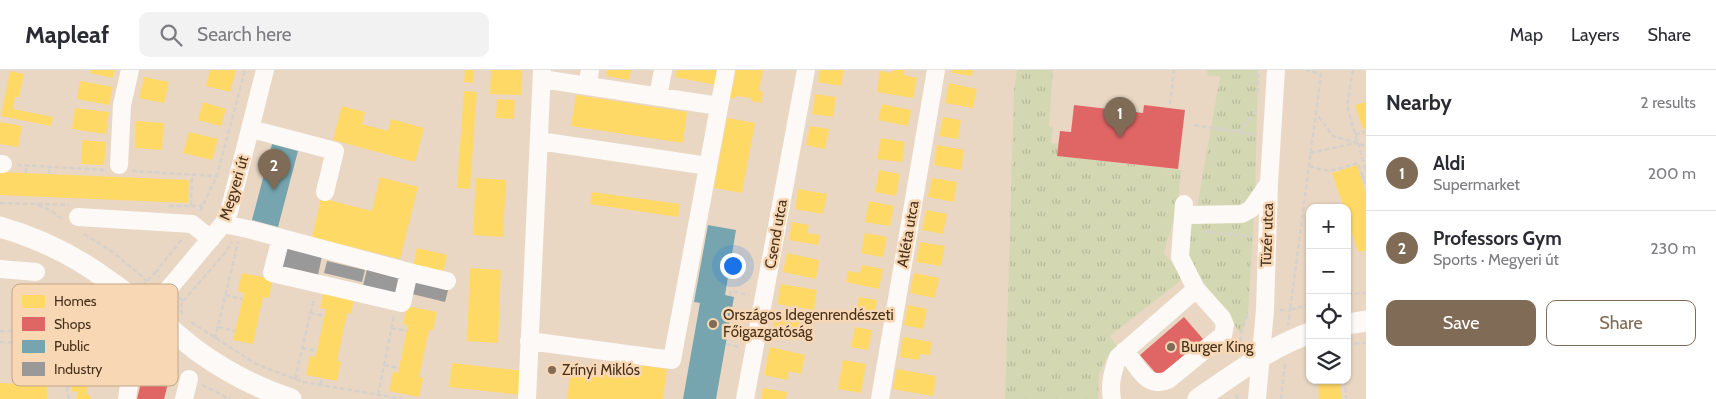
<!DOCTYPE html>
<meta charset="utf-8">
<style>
:root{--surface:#fff;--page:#f2f2f3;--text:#2b2b33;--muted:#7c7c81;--line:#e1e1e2;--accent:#806b56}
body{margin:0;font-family:Cabin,sans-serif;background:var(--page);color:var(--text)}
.controls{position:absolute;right:15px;bottom:15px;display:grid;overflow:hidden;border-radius:10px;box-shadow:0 1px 4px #0004}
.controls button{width:45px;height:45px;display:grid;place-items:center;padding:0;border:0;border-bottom:1px solid var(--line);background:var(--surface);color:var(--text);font:25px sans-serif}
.you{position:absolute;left:732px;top:195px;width:18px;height:18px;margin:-12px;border:4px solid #fff;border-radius:50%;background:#1a73e8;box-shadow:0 0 0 8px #1a73e833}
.badge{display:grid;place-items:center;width:32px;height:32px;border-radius:50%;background:var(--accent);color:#fff;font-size:16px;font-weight:700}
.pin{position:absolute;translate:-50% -41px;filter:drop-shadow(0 1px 2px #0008)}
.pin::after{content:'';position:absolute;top:26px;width:18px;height:15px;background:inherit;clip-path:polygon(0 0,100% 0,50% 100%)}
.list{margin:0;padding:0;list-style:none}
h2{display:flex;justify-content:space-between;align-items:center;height:65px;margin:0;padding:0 20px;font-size:21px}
h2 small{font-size:16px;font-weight:400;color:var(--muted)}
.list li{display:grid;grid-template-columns:32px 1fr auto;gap:15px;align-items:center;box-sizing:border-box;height:75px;padding:0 20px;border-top:1px solid var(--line)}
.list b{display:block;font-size:19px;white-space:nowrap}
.list p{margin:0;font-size:16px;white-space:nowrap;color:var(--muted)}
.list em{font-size:16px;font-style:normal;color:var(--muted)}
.actions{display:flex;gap:10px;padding:15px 20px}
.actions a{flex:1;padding:11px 0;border:1px solid var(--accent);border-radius:10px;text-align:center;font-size:18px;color:var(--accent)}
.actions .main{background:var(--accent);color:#fff}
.icon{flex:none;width:28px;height:28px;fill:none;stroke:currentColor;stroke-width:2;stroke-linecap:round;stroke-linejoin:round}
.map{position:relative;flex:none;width:1366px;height:329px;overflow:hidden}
header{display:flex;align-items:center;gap:30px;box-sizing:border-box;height:70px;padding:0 25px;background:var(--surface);border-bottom:1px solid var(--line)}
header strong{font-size:24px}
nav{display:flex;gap:28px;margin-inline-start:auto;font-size:18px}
.search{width:350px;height:45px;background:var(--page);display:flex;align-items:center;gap:12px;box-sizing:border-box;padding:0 18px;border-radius:10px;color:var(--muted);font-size:19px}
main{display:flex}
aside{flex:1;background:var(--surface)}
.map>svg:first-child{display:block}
.grass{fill:url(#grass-tufts)}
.homes{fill:#ffd966}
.shops{fill:#e06666}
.public{fill:#76a5af}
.industry{fill:#999}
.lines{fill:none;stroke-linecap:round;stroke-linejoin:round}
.path{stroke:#d7d1cb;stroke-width:2.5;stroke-dasharray:5 2.5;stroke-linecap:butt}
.minor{stroke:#fcf9f6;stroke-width:18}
.major{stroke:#fcf9f6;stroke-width:21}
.poi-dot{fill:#806b56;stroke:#f8d7b5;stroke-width:2}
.labels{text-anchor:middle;stroke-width:5;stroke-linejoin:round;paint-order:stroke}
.street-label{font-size:15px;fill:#47311a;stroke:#f8d7b5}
.poi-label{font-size:15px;fill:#47311a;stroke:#f8d7b5;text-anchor:start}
.key{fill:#f8d7b5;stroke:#c3a586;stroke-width:1}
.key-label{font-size:14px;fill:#47311a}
</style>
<header>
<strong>Mapleaf</strong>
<div class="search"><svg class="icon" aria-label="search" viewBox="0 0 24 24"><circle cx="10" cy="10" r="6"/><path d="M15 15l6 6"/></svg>Search here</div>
<nav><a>Map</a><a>Layers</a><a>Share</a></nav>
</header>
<main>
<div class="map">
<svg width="1366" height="329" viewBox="0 0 1366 329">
<defs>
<pattern id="grass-tufts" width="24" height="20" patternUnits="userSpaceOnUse" patternTransform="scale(1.25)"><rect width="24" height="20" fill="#d3d8b3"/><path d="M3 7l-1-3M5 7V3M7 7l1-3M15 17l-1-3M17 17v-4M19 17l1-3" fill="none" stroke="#b6ba99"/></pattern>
</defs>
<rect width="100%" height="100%" fill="#e9d7c4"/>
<path class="grass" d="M1017 0H1053L1049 56 1053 58 1051 73 1058 74 1057 86 1181 100 1178 133 1164 183 1184 208 1110 266 1118 278 1108 285 1099 304 1098 329H1005L1014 21Z
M1206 0H1258L1255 131 1251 139 1197 137 1220 7 1208 5Z
M1254 147 1248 242 1241 264 1188 191 1191 153 1197 149C1214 151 1239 158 1254 147Z"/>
<path class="homes" d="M91 0H115L113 8 90 3Z
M210 0H236L230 22 206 16Z
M465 0H474L473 13 464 12Z
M491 0H522L521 25 490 24Z
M607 0H631L629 10 606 6Z
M677 0H719L716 15 675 7Z
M736 0H763L759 21 763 22 761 33 751 31V28L736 26V29L727 27 729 17H733Z
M820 0H844L841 16 818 12Z
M893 0H905L904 5 917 8 913 28 877 22 880 1 892 3Z
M952 0H973L972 6 952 3Z
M10 1 24 4 19 27H15L13 39 53 47 51 56 1 46Z
M144 7 169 12 164 33 139 28Z
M80 11 113 17 109 35 77 29Z
M949 13 977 19 973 38 945 33Z
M464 21 477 22 470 119 457 118Z
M815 24 836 27 833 47 812 44Z
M576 25 687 42 683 73 571 56Z
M497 29 515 30 514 49 496 48Z
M203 32 226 39 221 56 198 50Z
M1366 32V58L1363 59 1355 35Z
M882 34 911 40 908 56 878 50Z
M342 36 365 42 362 54 388 61 391 49 424 58 415 92 333 70Z
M75 38 109 42 106 64 72 59Z
M943 47 961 50 958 69 939 66Z
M727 48 755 53 742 123 714 118Z
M136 51 164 53 162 80 135 78Z
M0 52 22 56 18 77 0 74Z
M810 56 829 59 825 79 806 75Z
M189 62 218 69 212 90 183 83Z
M881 68 905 72 902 92 877 89Z
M82 70 106 72 104 95 81 94Z
M937 75 964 80 961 100 934 95Z
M1357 95 1366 124V180L1358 182 1347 148V138H1344L1332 103Z
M879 100 900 104 896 126 875 122Z
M0 102 189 110 188 133 0 125Z
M380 107 418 117 400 189 312 167 321 128 372 141Z
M476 108 506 110 503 167 473 165Z
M932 108 957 112 954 132 928 127Z
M798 119 827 124 823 144 795 139Z
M592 122 680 134 678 147 590 134Z
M869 131 894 136 890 156 865 152Z
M926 140 947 144 943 164 922 160Z
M792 152 809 155 807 163 820 165 818 175 789 170Z
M865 163 887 167 883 187 861 183Z
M920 172 945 176 941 196 916 192Z
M417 178 447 185 443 203 413 196Z
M787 183 819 190 816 209 783 202Z
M862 195 883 199 879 219 846 212 848 201 860 203Z
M470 198 501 200 498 273 467 271Z
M242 203 273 209 269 228 263 227 253 274 233 270 244 223 238 221Z
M914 203 939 208 935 228 910 223Z
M781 214 817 220 814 240 777 234Z
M324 219 355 226 351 244 347 243 337 291 341 292 337 311 306 305 310 286 315 287 317 281 326 239 320 238Z
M859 227 877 230 873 250 856 247Z
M908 235 927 239 923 259 904 255Z
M407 236 437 242 433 260H429L419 307 423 308 419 327 389 321 393 302 398 303 399 298 408 255 403 254Z
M775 246 800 250 796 270 772 266Z
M855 257 872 260 868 280 851 277Z
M903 267 932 272 930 285 920 284 919 290 900 287Z
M770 277 805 285 801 304 789 301 787 310 764 305Z
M82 279 96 283 86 324 91 326 90 329H76L78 322 71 321Z
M843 290 866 294 861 323 838 319Z
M615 292 667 299 663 329H567L571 300 613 306Z
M452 293 524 301 521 325 449 317Z
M897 299 936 306 933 326 893 319Z
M1318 310H1340L1341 329H1319Z
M0 313 47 315V329H0Z
M763 318 787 322 786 329H761Z"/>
<path class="shops" d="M1074 35 1143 43 1144 35 1185 40 1178 99 1057 86 1060 61 1071 62Z
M1184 247 1203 269 1159 307 1140 285Z
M146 292 172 298 164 329H137Z"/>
<path class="public" d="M272 74 298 81 278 157 252 150Z
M708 155 736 160 725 225 734 227 716 329H683L700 233 694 232Z"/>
<path class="industry" d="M283 177 322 186 317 210 277 200Z
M327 191 365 200 362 212 324 203Z
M367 199 404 207 399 229 362 220Z
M410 211 448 220 445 232 408 223Z"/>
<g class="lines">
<path class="path" d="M1305 0 1321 4 1316 43 1333 66 1358 73 1366 77
M1353 0 1347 36 1366 101
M1258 23V0
M1170 34 1174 0
M1194 55 1257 65
M1239 62 1257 40
M1355 65 1366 61
M1310 83 1356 73
M257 94 264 95 266 89 268 90
M17 95 106 100
M1309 96C1331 104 1337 99 1358 93L1366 116
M132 101 217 106
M26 103V96
M49 104V97
M1361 108 1366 107
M0 133 69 135
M38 135 52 141 63 150
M169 136H191L192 104
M191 136H202
M200 141 217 106 245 0
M1204 161 1253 167
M84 164 113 182 147 211
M155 203 182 169
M44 215 87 217
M142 216 155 203 159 207
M1347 224 1366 223
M225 225 242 229
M730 226 731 221 749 225
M179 227 183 231 180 238 183 246
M106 231 120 246 124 257
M183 231 225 183 232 172
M1310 234 1290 240 1316 43
M1280 240H1290L1288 255
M310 243 324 246
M191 252 256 294 303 312 403 329
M218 257 235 261
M391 258 407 261
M0 261 53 263
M215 269 238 172
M0 272 77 275
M726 274 739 277
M1347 274 1366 273
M150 276 179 299
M302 278 317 281
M1240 279 1241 264 1248 243
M146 289 175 296 173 306
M154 294 155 280 162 273
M384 295 399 298
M295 309 314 228
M1345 310 1346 329
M202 315 230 329
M320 315 322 308
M378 325 394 246
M69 329 67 320 77 275 120 277
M1237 329V322
M1281 329 1285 293"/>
<path class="minor" d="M542 9 719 36
M587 16 590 0
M658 27 663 0
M251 59 335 81 325 122
M539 71 708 96
M0 94H3
M119 95 122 35 130 0
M78 147 192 154 211 169
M1183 147 1190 145 1242 144 1251 139 1269 113
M223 154 248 159 409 202 402 233 272 203 281 168
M0 199 36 202
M409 202 447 211
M529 271 672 290 726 0
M1124 281C1138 293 1144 320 1168 310L1223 265 1225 255 1222 248 1196 219
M127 329 136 266 150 241 223 154 229 142 265 0
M184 329 189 309
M527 329 542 0
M745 329 806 0
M880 329 936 0
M1112 329C1109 314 1113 301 1118 287L1196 219 1180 187 1184 134
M1257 329 1265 240 1269 113 1276 0"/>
<path class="major" d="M0 157C39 168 77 187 109 211 140 232 167 257 196 280 225 301 257 318 291 329
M1347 254 1366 251
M1198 329C1235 304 1268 278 1310 263"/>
</g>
<g class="poi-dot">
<circle cx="713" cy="254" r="5"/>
<circle cx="1171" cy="277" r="5"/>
<circle cx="552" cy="300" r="5"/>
</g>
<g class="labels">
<g class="street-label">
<text transform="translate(234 118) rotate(-73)" y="5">Megyeri út</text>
<text transform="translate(776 164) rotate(-80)" y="5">Csend utca</text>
<text transform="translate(908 164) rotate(-80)" y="5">Atléta utca</text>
<text transform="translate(1267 165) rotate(-88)" y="5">Tüzér utca</text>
</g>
<g class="poi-label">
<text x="723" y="250">Országos Idegenrendészeti<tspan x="723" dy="17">Főigazgatóság</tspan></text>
<text x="1181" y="282">Burger King</text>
<text x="562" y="305">Zrínyi Miklós</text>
</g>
</g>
<rect x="12" y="214" width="166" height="102" rx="8" class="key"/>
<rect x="22" y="225" width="23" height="13" fill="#ffd966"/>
<rect x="22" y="247" width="23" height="14" fill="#e06666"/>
<rect x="22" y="270" width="23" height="13" fill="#76a5af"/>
<rect x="22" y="292" width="23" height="14" fill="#999"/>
<g class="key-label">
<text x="54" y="236">Homes</text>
<text x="54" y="259">Shops</text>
<text x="54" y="281">Public</text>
<text x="54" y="304">Industry</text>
</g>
</svg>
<div class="controls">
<button>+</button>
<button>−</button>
<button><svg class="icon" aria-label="locate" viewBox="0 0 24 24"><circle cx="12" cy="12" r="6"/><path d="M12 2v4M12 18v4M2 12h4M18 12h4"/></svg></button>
<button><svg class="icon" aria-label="layers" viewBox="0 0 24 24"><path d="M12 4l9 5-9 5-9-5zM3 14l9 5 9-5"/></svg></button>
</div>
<div class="you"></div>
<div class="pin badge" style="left:1120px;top:68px">1</div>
<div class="pin badge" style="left:274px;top:120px">2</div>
</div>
<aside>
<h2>Nearby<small>2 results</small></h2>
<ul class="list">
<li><span class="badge">1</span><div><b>Aldi</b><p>Supermarket</p></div><em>200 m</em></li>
<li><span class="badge">2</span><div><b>Professors Gym</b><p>Sports · Megyeri út</p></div><em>230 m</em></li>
</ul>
<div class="actions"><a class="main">Save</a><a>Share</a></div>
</aside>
</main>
